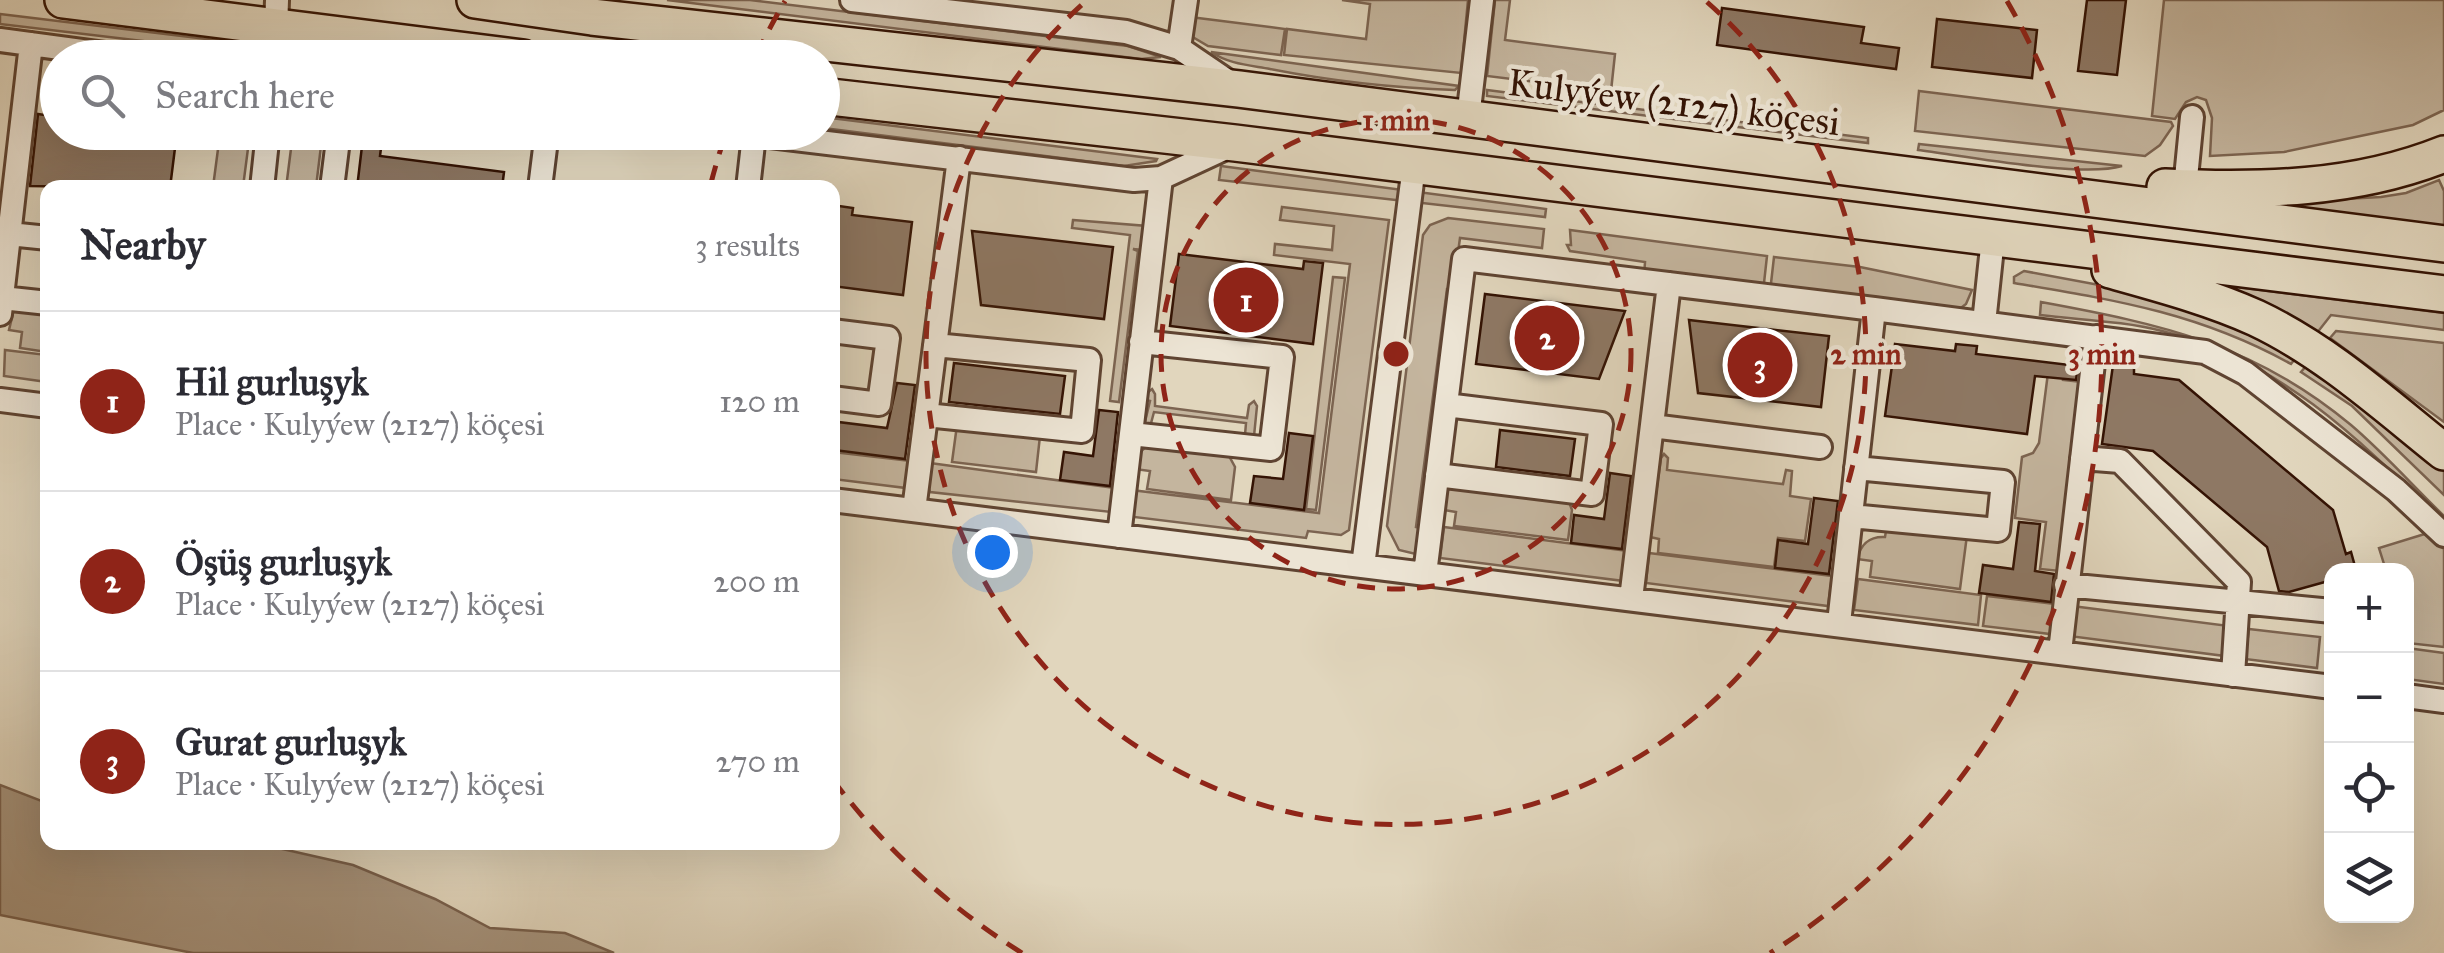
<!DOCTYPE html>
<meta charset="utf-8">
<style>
:root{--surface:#fff;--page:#f7f7f7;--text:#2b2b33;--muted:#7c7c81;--line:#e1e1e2;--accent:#8f2418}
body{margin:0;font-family:"IM FELL Great Primer",serif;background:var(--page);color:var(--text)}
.controls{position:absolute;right:30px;bottom:30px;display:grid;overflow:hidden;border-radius:20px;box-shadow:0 10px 40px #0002}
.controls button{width:90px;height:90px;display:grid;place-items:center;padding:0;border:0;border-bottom:2px solid var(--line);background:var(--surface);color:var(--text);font:50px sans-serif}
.you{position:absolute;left:992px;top:552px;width:35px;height:35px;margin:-25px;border:8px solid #fff;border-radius:50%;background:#1a73e8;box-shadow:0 0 0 15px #1a73e833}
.badge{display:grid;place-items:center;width:65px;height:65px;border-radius:50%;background:var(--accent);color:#fff;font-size:32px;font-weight:700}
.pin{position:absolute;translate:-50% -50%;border:5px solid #fff;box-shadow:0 2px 10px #0006}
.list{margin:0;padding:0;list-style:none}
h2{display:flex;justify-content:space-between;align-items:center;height:130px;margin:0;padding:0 40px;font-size:42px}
h2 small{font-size:32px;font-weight:400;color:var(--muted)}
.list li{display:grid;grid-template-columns:65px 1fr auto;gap:30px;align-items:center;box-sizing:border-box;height:180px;padding:0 40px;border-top:2px solid var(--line)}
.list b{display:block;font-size:38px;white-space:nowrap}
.list p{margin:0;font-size:32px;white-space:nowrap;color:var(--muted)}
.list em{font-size:32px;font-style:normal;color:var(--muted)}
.icon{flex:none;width:55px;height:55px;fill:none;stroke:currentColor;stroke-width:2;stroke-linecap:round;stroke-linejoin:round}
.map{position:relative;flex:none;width:2444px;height:953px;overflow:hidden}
.search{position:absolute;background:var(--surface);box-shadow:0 10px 40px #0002;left:40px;top:40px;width:800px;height:110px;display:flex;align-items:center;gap:25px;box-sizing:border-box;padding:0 35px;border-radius:55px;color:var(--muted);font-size:38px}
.panel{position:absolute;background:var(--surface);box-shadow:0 10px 40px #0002;left:40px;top:180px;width:800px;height:670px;border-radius:20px}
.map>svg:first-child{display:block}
.green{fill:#c4b59e;stroke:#7c6451;stroke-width:2.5}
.water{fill:#a6947e;stroke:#78604d;stroke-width:2.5}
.building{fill:#8e7864;stroke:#341304;stroke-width:2.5}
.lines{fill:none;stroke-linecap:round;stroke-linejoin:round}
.minor-casing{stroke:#5f4432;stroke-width:28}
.highway-casing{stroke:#341304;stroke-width:40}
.minor{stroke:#ece4d4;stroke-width:22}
.highway{stroke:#e1d6bd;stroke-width:35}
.ring{fill:none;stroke:#8f2418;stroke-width:5;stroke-dasharray:18 12}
.labels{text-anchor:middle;stroke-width:9;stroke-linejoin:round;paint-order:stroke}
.street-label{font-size:38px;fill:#341304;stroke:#ece4d4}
.centre{fill:#8f2418;stroke:#ece4d4;stroke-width:5}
.ring-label{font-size:30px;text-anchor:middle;font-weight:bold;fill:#8f2418;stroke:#ece4d4;stroke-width:9;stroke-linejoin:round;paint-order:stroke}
</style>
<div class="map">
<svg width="2444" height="953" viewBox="0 0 2444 953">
<rect width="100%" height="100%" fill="#e1d6bd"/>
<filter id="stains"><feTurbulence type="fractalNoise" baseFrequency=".002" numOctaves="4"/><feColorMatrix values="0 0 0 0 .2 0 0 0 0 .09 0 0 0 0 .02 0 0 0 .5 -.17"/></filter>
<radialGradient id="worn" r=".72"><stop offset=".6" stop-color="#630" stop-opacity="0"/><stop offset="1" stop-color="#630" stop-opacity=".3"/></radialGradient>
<path class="green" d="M667 0H750L1128 46 1161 57 1141 59Z
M1342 0H1468L1461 73 1284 55 1287 29 1366 39 1370 4Z
M1495 0H1510L1505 40 1615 54 1611 91 1487 76Z
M2164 0H2444V110L2413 125 2284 152 2210 156 2212 118 2206 100 2197 97 2186 102 2175 119 2152 116Z
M0 14 355 57H276L0 24Z
M1190 17 1285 29 1281 55 1208 46 1191 36Z
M1211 52 1459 86 1455 90C1392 88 1331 81 1270 69 1248 65 1229 64 1211 52Z
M1487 90 1868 138V143L1487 96Z
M1919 91 2171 122 2173 126 2160 145 2145 156 1915 131Z
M823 117 1157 159 1156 161 1124 166 823 128Z
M214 133H250L243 187H213L220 134Z
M293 133H330L328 146H321L316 187 286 188Z
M1919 144 2122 166C2082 178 1965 156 1918 150Z
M1221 166 1546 209 1545 217 1219 180Z
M2439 180 2444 191V226L2289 207 2288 202 2381 197 2406 193Z
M1282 207 1389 220 1349 530 1341 535 1308 531 1306 538 1134 517 1131 490 1319 513 1350 264 1274 255 1275 244 1332 250 1334 226 1280 220Z
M1448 218 1544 229 1542 248 1460 238 1453 289H1447L1416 527 1424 529 1420 555 1399 550 1387 526 1423 235 1430 225Z
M1073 220 1147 226 1144 250 1133 249 1138 251 1119 402 1110 401 1130 235 1072 228Z
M1570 230 1767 256 1763 292 1644 277 1645 262 1570 251 1567 245H1571Z
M1774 257 1860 267 1972 290 1966 304 1957 311 1770 292Z
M2024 271 2169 298 2298 355 2291 364C2199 313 2115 300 2014 283V277Z
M1333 277 1345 278 1316 510 1306 509Z
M2236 287 2444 313V330L2331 315 2313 338 2235 294Z
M2041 302C2161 324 2254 344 2351 425 2384 453 2413 486 2444 516V523C2360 440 2281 360 2162 331 2123 321 2080 320 2040 315Z
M14 309 47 311V352L20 348 22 332 9 330Z
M2336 331 2444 343V422L2330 338Z
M5 350 47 355V382L4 376Z
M2308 364 2444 469V495L2352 406 2301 372Z
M2049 365 2064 367 2063 380 2082 382 2060 571 2040 569 2046 522 2015 518 2022 457 2033 453 2039 443Z
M1152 389 1155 394V406L1247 418 1249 405 1254 401 1257 406 1254 436 1245 435 1246 423 1154 412 1150 427 1144 426 1150 401 1146 400 1147 393Z
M957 425 1040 436 1036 472 952 462Z
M1147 446 1229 456 1235 467 1231 500 1147 489 1150 471 1135 469 1139 453Z
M833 452 911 461 906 488 833 479Z
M1664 454 1668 458 1667 470 1783 484 1786 470 1792 471 1790 496 1811 499 1805 541 1778 538 1774 567 1658 553 1659 539 1650 537 1661 458Z
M930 463 1115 488 1111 512 930 492 927 483Z
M1452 487 1569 502 1572 510 1568 540 1454 526 1456 512 1444 510 1447 491Z
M1887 525 1967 535 1960 589 1870 577 1872 561 1857 559C1861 544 1869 536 1885 537Z
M1444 527 1628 551 1624 581 1440 558Z
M2428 533 2444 549V647L2407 643 2406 570H2372L2384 564 2379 548Z
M1649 553 1832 576 1828 606 1646 583Z
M1858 579 1981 595 1978 625 1854 610Z
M1987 596 2055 604 2050 634 1983 626Z
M2072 606 2229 626 2225 656 2069 636Z
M2249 629 2320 637 2317 668 2245 659Z
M2407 648 2444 653V684L2407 679Z"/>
<path class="water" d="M0 785 47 803 48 842 256 843 353 865 435 899 490 928 565 933 614 953H193L0 915Z"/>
<path class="building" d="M2087 0H2126L2117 75 2078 71Z
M1722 8 1864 27 1861 43 1899 48 1896 69 1717 45Z
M1937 19 2037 30 2032 78 1932 67Z
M38 114 58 117V132H177L170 188 30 186Z
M362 146 381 148 380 156 504 172 502 188H357Z
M832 205 853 208 852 215 912 222 903 295 832 286Z
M972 231 1113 247 1104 319 981 305Z
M1179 254 1303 269 1304 261 1323 263 1313 344 1170 326Z
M1485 294 1625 311 1599 379 1476 364Z
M1689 320 1829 336 1821 407 1698 393Z
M1895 344 1955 351 1956 344 1977 346 1976 354 2078 366 2076 380 2035 376 2027 434 1885 416Z
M954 363 1065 376 1060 414 949 402Z
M2113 365 2134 368V374L2179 380 2333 510 2346 554 2351 552 2356 570H2332V580L2289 592 2279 591 2267 547 2153 451 2102 444Z
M897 383 915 385 905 459 834 450 838 422 887 428Z
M1099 410 1118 412 1110 486 1060 480 1064 452 1093 456Z
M1500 430 1575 439 1570 476 1496 467Z
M1289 433 1313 436 1304 510 1250 503 1254 476 1283 479Z
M1610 473 1631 476 1622 549 1571 543 1574 515 1604 519Z
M1814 498 1838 501 1829 574 1775 568 1778 540 1808 544Z
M2019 522 2040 524 2035 571 2054 574 2051 602 1979 593 1983 565 2013 569Z"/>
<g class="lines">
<g class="minor-casing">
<path id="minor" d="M852 0 1126 32 1179 48 1232 84
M0 40 134 58
M1179 48 1186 0
M275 58 277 0
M1468 118 1482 0
M736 132 1134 180 1161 178 1232 145
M262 188 268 132
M332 188 339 132
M540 188 547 132
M748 188 754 135
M2185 188 2192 117
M9 234 48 238
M2 298 48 303
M0 314 31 44
M1984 323 1993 238
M832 331 888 338 879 404 832 398
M0 400 48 406
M926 415 1082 431 1089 360 935 345
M1652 426 1820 447
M1131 434 1271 449 1282 357 1141 342
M2082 458 2120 461 2239 582 2233 675
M1437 475 1592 494 1601 424 1446 405
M832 500 2332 687
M914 510 959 158
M1851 516 1998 530 2003 482 1856 468
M1119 536 1161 178
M1363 566 1414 166
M1425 574 1464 259 1874 309
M2066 585 2332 611
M1631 599 1669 284
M1839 623 1874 309 2205 352 2245 373 2396 490 2444 535
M2060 652 2096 337
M2406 696 2444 701"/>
</g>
<g class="highway-casing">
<path id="highway" d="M63 0 523 58
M475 0 592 17 1239 89 2444 244
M822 96 1235 143 2444 294
M2165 187C2260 191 2354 190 2444 154
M2110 270C2160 284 2209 297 2256 318 2326 351 2384 404 2444 452"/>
</g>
<use href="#minor" class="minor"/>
<use href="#highway" class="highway"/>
</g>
<g class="ring">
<circle cx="1396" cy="354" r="235"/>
<path d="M1707 2A470 470 0 1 1 1085 2"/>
<path d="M1022 953A706 706 0 0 1 836 784M711 183A706 706 0 0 1 725 136M756 56A706 706 0 0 1 785 1M2007 1A706 706 0 0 1 1770 953"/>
</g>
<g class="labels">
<g class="street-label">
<text transform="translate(1674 102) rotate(7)" y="13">Kulyýew (2127) köçesi</text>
</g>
</g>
<circle cx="1396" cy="354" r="15" class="centre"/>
<g class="ring-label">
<text x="1396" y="130">1 min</text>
<text x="1866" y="364">2 min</text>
<text x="2102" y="364">3 min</text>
</g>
<rect width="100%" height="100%" filter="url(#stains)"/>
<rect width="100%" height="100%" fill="url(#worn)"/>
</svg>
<div class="controls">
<button>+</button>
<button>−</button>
<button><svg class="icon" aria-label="locate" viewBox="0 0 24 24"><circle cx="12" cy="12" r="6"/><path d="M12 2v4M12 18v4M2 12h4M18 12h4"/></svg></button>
<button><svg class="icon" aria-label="layers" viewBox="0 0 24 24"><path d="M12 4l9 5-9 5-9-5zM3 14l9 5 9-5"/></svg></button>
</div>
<div class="you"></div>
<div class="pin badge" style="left:1246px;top:300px">1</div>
<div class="pin badge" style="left:1547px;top:338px">2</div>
<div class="pin badge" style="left:1760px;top:365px">3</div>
<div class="search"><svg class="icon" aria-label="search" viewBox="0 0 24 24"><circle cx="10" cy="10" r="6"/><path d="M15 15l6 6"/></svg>Search here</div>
<section class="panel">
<h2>Nearby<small>3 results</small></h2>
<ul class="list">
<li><span class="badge">1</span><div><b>Hil gurluşyk</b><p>Place · Kulyýew (2127) köçesi</p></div><em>120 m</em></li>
<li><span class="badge">2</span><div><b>Öşüş gurluşyk</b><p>Place · Kulyýew (2127) köçesi</p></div><em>200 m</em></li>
<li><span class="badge">3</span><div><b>Gurat gurluşyk</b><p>Place · Kulyýew (2127) köçesi</p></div><em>270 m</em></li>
</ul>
</section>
</div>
